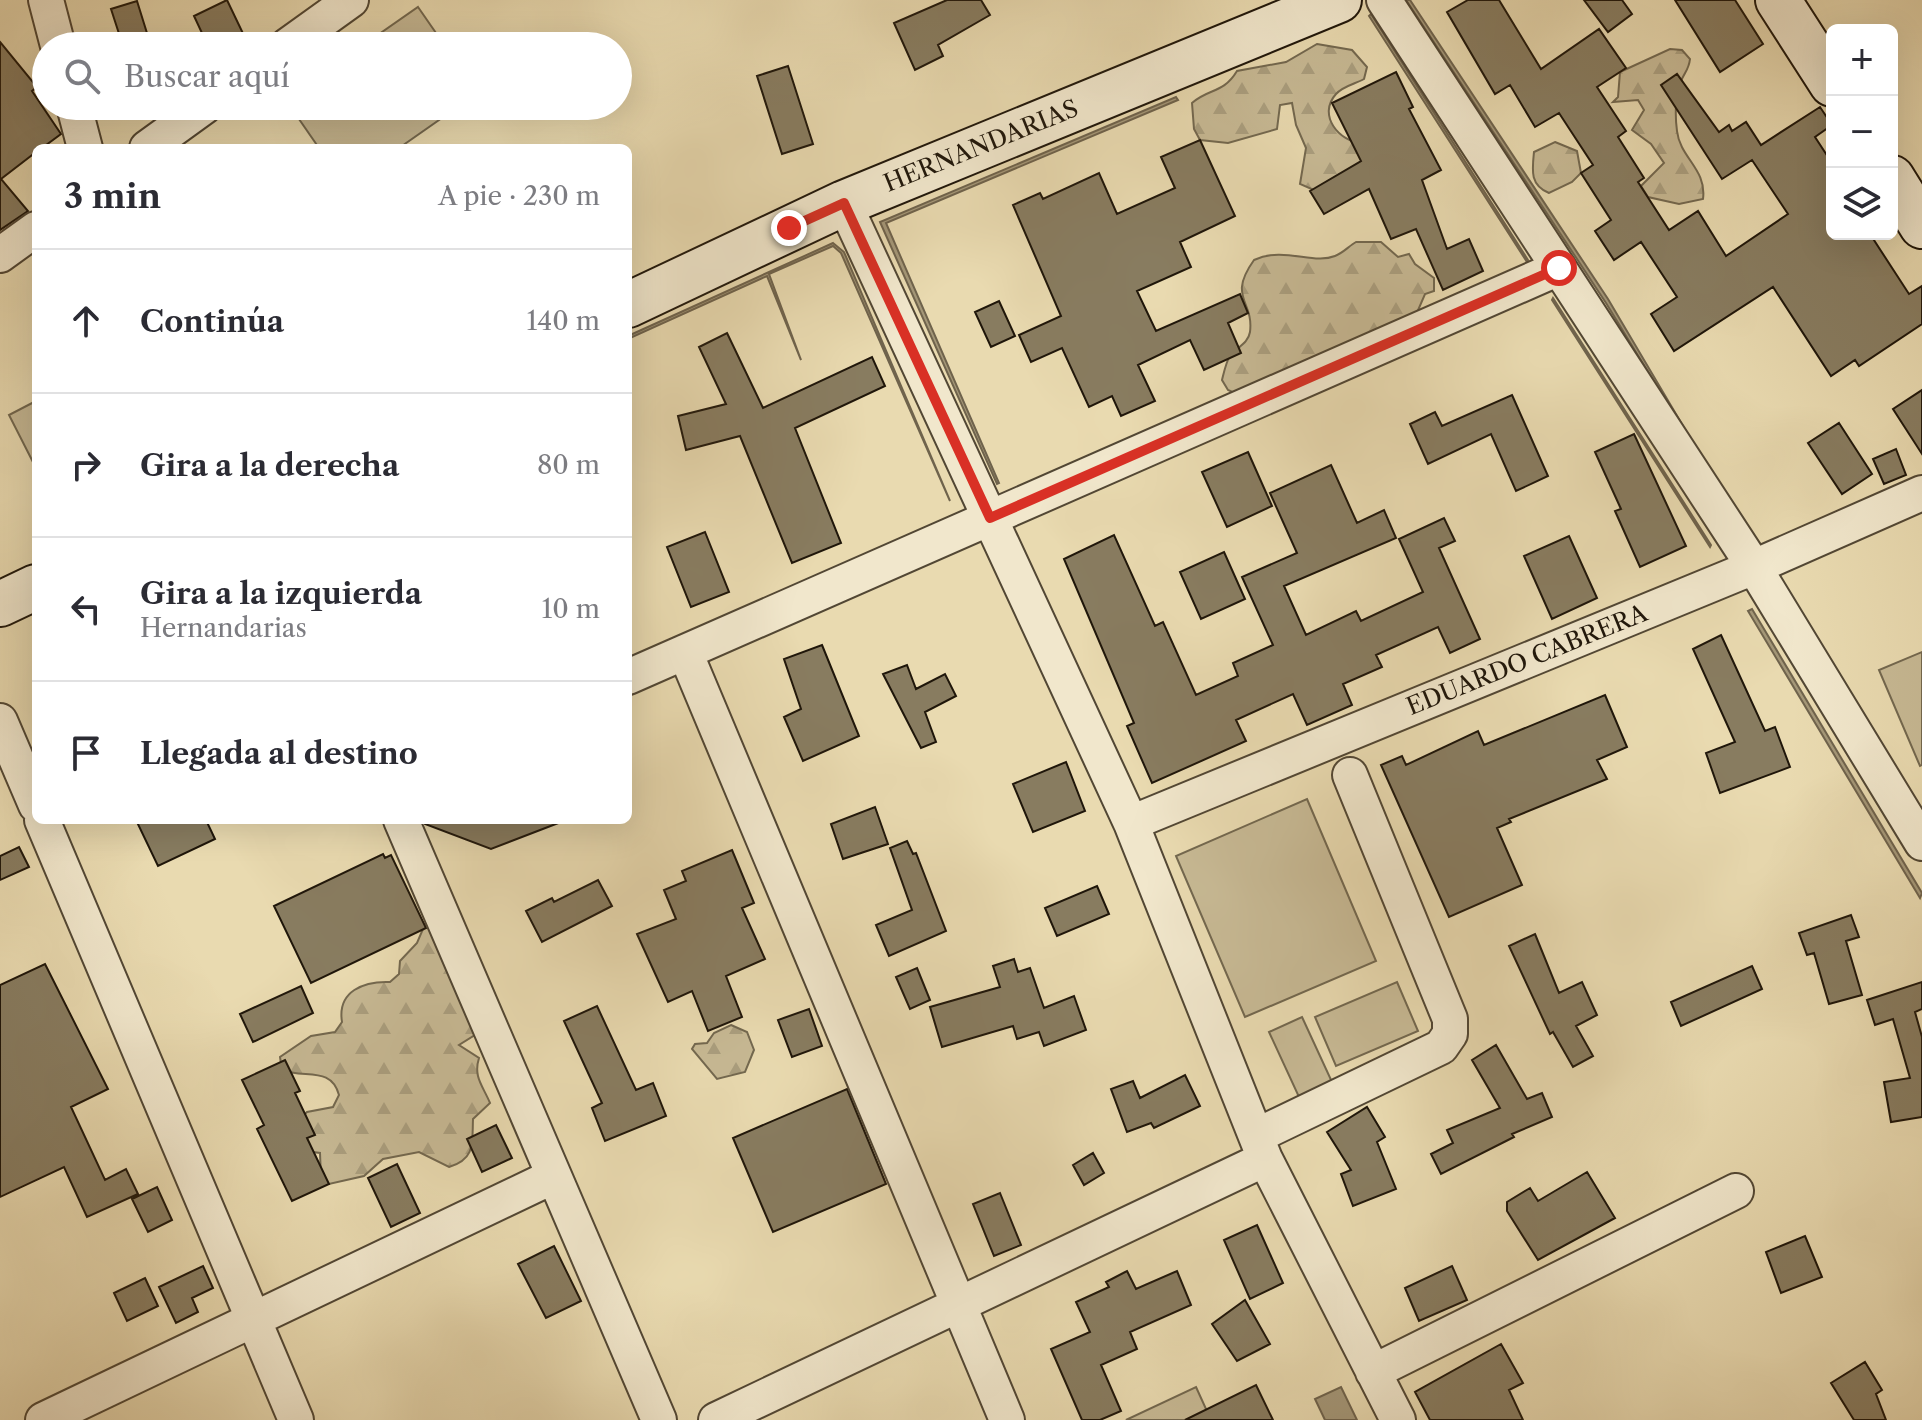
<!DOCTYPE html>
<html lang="es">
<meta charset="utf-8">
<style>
:root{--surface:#fff;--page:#f7f7f7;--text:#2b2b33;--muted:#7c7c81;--line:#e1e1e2}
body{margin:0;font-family:"Libre Caslon Text",serif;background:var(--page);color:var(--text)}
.controls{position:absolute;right:24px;top:24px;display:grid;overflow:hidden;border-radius:12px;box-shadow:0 8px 32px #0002}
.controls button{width:72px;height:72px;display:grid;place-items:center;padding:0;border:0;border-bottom:2px solid var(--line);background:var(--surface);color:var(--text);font:40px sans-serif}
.stop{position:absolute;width:24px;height:24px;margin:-18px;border:6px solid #d93025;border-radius:50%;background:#fff}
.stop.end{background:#d93025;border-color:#fff;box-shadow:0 2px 8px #0008}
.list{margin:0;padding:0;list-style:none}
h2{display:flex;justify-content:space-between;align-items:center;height:104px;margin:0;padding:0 32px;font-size:34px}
h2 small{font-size:26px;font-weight:400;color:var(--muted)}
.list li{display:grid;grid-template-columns:52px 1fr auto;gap:24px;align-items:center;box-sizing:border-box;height:144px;padding:0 32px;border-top:2px solid var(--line)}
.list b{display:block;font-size:30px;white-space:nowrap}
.list p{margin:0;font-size:26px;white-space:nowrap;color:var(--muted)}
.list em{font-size:26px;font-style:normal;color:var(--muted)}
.icon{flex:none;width:44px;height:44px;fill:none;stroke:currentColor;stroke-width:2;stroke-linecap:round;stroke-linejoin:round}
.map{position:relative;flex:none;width:1922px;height:1420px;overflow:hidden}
.search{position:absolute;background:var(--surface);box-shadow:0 8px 32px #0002;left:32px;top:32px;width:600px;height:88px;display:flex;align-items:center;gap:20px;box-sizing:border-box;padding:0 28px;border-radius:44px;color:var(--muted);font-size:30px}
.panel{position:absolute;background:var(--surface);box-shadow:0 8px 32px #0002;left:32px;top:144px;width:600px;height:680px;border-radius:12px}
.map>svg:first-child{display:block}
.forest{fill:url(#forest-firs);stroke:#73684f;stroke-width:2}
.green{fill:#c7b994;stroke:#73684f;stroke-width:2}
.water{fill:#a49778;stroke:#6f634c;stroke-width:2}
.building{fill:#887c60;stroke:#1f160a;stroke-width:2}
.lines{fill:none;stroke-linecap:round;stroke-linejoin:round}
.street-casing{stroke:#524734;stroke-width:38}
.secondary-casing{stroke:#1f160a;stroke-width:48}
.street{stroke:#f1e7cc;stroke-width:34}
.secondary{stroke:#f1e7cc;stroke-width:44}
.route{stroke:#d93025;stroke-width:10}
.labels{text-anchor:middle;stroke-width:6;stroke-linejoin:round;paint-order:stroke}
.street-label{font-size:24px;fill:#1f160a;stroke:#f1e7cc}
</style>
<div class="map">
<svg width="1922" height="1420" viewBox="0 0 1922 1420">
<defs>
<pattern id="forest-firs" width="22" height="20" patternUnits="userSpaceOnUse" patternTransform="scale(2)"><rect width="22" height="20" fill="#c7b994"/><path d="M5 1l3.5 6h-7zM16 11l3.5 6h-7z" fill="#aa9e7e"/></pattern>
</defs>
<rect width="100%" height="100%" fill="#e9dab0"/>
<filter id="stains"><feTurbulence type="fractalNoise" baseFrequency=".0025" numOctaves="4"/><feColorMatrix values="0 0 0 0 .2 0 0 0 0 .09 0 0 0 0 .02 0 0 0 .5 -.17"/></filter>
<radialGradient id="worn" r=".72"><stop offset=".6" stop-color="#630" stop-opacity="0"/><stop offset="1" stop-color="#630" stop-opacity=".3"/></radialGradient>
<path class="forest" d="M1317 44 1352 50 1367 67 1364 79C1355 84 1343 86 1336 94 1317 115 1339 142 1362 143L1375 189 1316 191 1300 184 1306 148 1296 125 1292 103 1280 105 1277 129 1228 143 1200 140 1194 129 1192 103C1209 88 1223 94 1237 71L1286 62Z
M1670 49 1682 50 1690 59C1689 69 1685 72 1681 81 1675 95 1675 117 1677 131 1680 158 1707 169 1703 199L1679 204 1648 197 1641 186 1664 163 1651 144 1632 130 1644 110 1638 100 1613 102 1618 97 1620 72Z
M1555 142 1577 151 1581 173 1572 182 1549 193C1530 185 1532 171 1534 152Z
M1356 242H1381L1398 257 1409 254 1415 264 1434 278V291L1425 294 1416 315 1239 395 1228 390 1222 380C1224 372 1226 362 1230 356 1237 347 1248 344 1250 332 1254 300 1227 298 1254 260 1284 246 1313 265 1335 256 1343 253 1349 246 1356 242Z
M426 922H434L478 1033 459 1045 479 1058C473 1077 483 1086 490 1103L473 1119C472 1142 476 1159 449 1167L419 1152 383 1159 364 1176 329 1184 321 1178 320 1153 297 1150 289 1129 307 1112 333 1107 339 1095C331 1066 305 1079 282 1070L280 1057 311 1036 335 1032 342 1022C337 991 364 981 390 982L399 974 400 961 417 943Z
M731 1025 747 1032 754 1050 745 1072 717 1079 692 1049 695 1044 707 1043 714 1033Z"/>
<path class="green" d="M418 7 445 46H362Z
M290 106H459L399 148H319Z
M36 401V468L9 415Z
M1922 652V765L1920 766 1879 670Z
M1307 799 1376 961 1245 1017 1176 856Z
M1397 982 1418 1031 1336 1066 1315 1017Z
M1302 1017 1332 1082 1299 1097 1269 1032Z
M1196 1387 1211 1420H1126Z"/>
<path class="water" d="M1406 0H1410L1608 299 1748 536 1606 303Z
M1371 14 1528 260 1527 262 1369 16Z
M1176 97 1178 100 886 223 999 483 997 484 880 222Z
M833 243 844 252 950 501 841 253 833 246 769 274 801 360 767 276 628 339V336Z
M1553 298 1711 545 1710 547 1552 300Z
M1752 609 1922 893 1920 898 1748 611Z
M1341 1387 1357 1420H1325L1315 1399Z"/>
<path class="building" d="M227 0 249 46H208L194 16Z
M947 0H981L990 15 938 45 943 56 915 70 894 23Z
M1468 0H1499L1541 69 1599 29 1626 68 1597 87 1626 131 1618 137 1644 178 1638 182 1669 230 1698 211 1726 256 1788 214 1752 160 1722 179 1661 85 1677 74 1719 132 1729 125 1732 131 1746 122 1761 145 1820 107 1832 125 1815 137 1832 163V234H1870L1909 294 1922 286V324L1859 366 1855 360 1831 376 1773 287 1674 351 1651 314 1677 297 1641 242 1614 260 1595 231 1611 220 1581 173 1593 165 1559 113 1535 127 1510 85 1495 94 1447 12Z
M1584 0H1622L1632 14 1608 32Z
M1675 0H1735L1763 44 1720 72Z
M137 1 151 46H123L111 9Z
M0 42 37 87 32 91 61 134 42 148H36V152L1 179 28 211 0 230Z
M788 66 813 144 782 154 757 76Z
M1396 72 1413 107 1409 109 1441 170 1422 180 1447 249 1469 239 1483 271 1443 290 1416 229 1391 239 1369 189 1324 214 1310 191 1361 161 1332 103Z
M1200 140 1235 216 1180 242 1191 267 1137 291 1156 331 1240 294 1248 313 1228 323 1241 353 1204 370 1190 340 1138 365 1155 401 1121 416 1112 396 1089 407 1062 348 1031 362 1019 335 1061 316 1013 205 1040 193 1043 199 1099 173 1117 214 1175 188 1161 157Z
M999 301 1015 336 991 347 975 312Z
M727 333 763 408 872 357 885 386 795 428 841 543 792 563 740 436 686 450 678 416 726 404 699 347Z
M1922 390V454L1893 409Z
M1512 395 1548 476 1516 491 1491 434 1428 464 1410 424 1435 412 1442 426Z
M1839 423 1872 474 1842 494 1808 443Z
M1634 434 1686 546 1640 567 1615 511 1621 509 1595 452Z
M1896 449 1906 475 1884 484 1873 459Z
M1248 452 1272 506 1227 527 1202 472Z
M1331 465 1357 523 1384 510 1396 538 1284 586 1306 635 1356 611 1361 621 1423 592 1399 539 1444 518 1455 541 1439 548 1480 639 1450 653 1438 627 1376 655 1382 667 1343 684 1352 705 1307 725 1293 694 1236 720 1246 741 1152 783 1127 726 1134 723 1064 559 1114 535 1155 626 1163 622 1196 695 1238 676 1233 663 1273 645 1242 577 1297 553 1270 493Z
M705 532 729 592 691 607 667 547Z
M1569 536 1597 598 1552 619 1524 556Z
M1224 552 1245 599 1201 619 1180 572Z
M1721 635 1765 731 1775 727 1790 767 1720 793 1706 753 1735 742 1693 649Z
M822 645 859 736 803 761 784 717 801 709 784 659Z
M907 665 916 689 945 674 956 696 925 712 936 742 921 748 883 674Z
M1605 695 1627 747 1597 760 1607 779 1509 819 1511 822 1497 828 1522 885 1449 917 1381 765 1402 756 1406 765 1478 731 1484 745Z
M1066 762 1085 811 1033 832 1013 784Z
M875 807 888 844 843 859 831 824Z
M136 820H206L215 839 158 866Z
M423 820H561V822L491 849 425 824Z
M907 841 913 854 916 853 946 931 889 956 876 925 912 910 890 848Z
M19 847 29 867 0 880V856Z
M732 850 754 903 742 908 765 959 726 976 742 1017 708 1031 692 991 668 1002 637 934 676 919 664 890 686 881 682 871Z
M383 854 385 858 391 855 426 928 311 983 274 906Z
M598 880 612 906 542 942 526 911 552 898 554 902Z
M1097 886 1109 914 1057 936 1045 908Z
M1851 915 1859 937 1846 941 1862 995 1829 1004 1814 953 1807 955 1799 933Z
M1535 934 1559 993 1582 982 1597 1015 1576 1026 1593 1056 1573 1067 1553 1032 1550 1034 1509 946Z
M1014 959 1018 972 1030 968 1044 1008 1074 996 1086 1030 1044 1046 1039 1032 1017 1039 1013 1026 942 1047 930 1007 1000 987 993 966Z
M45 964 108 1089 71 1107 105 1180 126 1169 138 1194 87 1217 64 1167 0 1197V985Z
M1752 966 1762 989 1681 1026 1671 1002Z
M917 968 930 1000 910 1009 896 977Z
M1922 982V1009L1915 1012 1922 1037V1117L1891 1122 1884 1082 1910 1078 1893 1019 1875 1025 1867 1000Z
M301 986 313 1013 253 1042 240 1014Z
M597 1006 636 1090 653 1083 666 1116 605 1141 592 1108 602 1103 564 1021Z
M809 1009 822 1046 792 1057 778 1020Z
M1496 1045 1527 1099 1542 1093 1552 1117 1512 1134 1514 1137 1441 1174 1431 1154 1453 1143 1447 1130 1500 1108 1472 1060Z
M285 1060 300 1091 295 1093 315 1135 307 1138 329 1184 292 1201 257 1129 264 1125 242 1080Z
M1185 1075 1200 1106 1154 1128 1151 1123 1127 1132 1111 1089 1133 1081 1140 1098Z
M847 1089 886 1184 773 1232 733 1138Z
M1367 1107 1385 1137 1377 1142 1396 1189 1353 1206 1341 1174 1351 1170 1327 1132Z
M496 1125 512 1158 482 1172 467 1139Z
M1093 1153 1104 1173 1084 1185 1073 1165Z
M397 1164 420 1213 391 1227 368 1178Z
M1587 1172 1615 1218 1538 1260 1507 1211V1202L1530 1188 1538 1201Z
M157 1187 172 1220 148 1232 132 1199Z
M1000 1193 1021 1245 994 1256 973 1204Z
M1257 1225 1283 1283 1250 1299 1224 1240Z
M1805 1236 1822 1277 1781 1293 1766 1252Z
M554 1246 581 1301 546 1318 518 1264Z
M203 1266 213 1288 192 1298 198 1312 176 1323 159 1287Z
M1452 1266 1467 1300 1419 1321 1405 1288Z
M1127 1271 1136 1289 1177 1271 1191 1305 1130 1332 1137 1349 1101 1365 1121 1411 1100 1420H1082L1051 1349 1090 1332 1076 1302 1109 1287 1106 1282Z
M145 1278 158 1306 127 1321 114 1293Z
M1245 1300 1270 1344 1237 1361 1212 1324Z
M1501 1344 1523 1383 1509 1390 1523 1420H1430L1415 1392Z
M1865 1362 1882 1390 1876 1394 1886 1420H1854L1831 1383Z
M1256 1385 1273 1420H1185Z"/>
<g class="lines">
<g class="street-casing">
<path id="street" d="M46 0 58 46
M1384 0 1754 567 1922 843
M287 46 351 0
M74 106 85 148
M147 148 205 106
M844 203 1131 823 1265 1159 1398 1420
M0 255 36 229
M685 652 1007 1420
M628 677 1559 268
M0 721 36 805
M42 820 296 1420
M401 820 659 1420
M1131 823 1754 567 1922 493
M1256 1136 1441 1047 1450 1034V1019L1350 775
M1373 1372 1736 1191
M43 1420 554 1176
M716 1420 1265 1159"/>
</g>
<g class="secondary-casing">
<path id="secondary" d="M1778 0 1832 84
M1892 178 1922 226
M628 305 844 203 1339 0
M0 604 36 587"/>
</g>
<use href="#street" class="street"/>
<use href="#secondary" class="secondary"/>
</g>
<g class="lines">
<path class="route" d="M789 228 844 203 990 518 1559 268"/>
</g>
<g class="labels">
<g class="street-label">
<text transform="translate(981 146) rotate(-22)" y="8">HERNANDARIAS</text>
<text transform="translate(1527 660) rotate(-22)" y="8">EDUARDO CABRERA</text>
</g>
</g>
<rect width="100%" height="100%" filter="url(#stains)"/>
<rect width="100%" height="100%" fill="url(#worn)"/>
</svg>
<div class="controls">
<button>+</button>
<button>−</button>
<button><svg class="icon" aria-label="layers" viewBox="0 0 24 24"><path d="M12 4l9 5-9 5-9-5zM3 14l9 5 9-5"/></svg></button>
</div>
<div class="stop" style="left:1559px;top:268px"></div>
<div class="stop end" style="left:789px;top:228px"></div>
<div class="search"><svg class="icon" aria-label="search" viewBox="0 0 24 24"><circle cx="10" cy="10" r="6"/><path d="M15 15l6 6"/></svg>Buscar aquí</div>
<section class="panel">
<h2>3 min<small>A pie · 230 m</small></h2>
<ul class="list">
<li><svg class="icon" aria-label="ahead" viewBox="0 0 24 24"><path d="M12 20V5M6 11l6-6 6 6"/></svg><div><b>Continúa</b></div><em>140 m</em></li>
<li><svg class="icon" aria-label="right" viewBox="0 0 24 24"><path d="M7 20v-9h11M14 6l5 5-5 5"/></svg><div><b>Gira a la derecha</b></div><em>80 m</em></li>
<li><svg class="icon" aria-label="left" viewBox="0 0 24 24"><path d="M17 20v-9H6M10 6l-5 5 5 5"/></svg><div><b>Gira a la izquierda</b><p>Hernandarias</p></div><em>10 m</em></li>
<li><svg class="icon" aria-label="arrive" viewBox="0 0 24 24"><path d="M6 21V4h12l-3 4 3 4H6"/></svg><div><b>Llegada al destino</b></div></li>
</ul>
</section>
</div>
